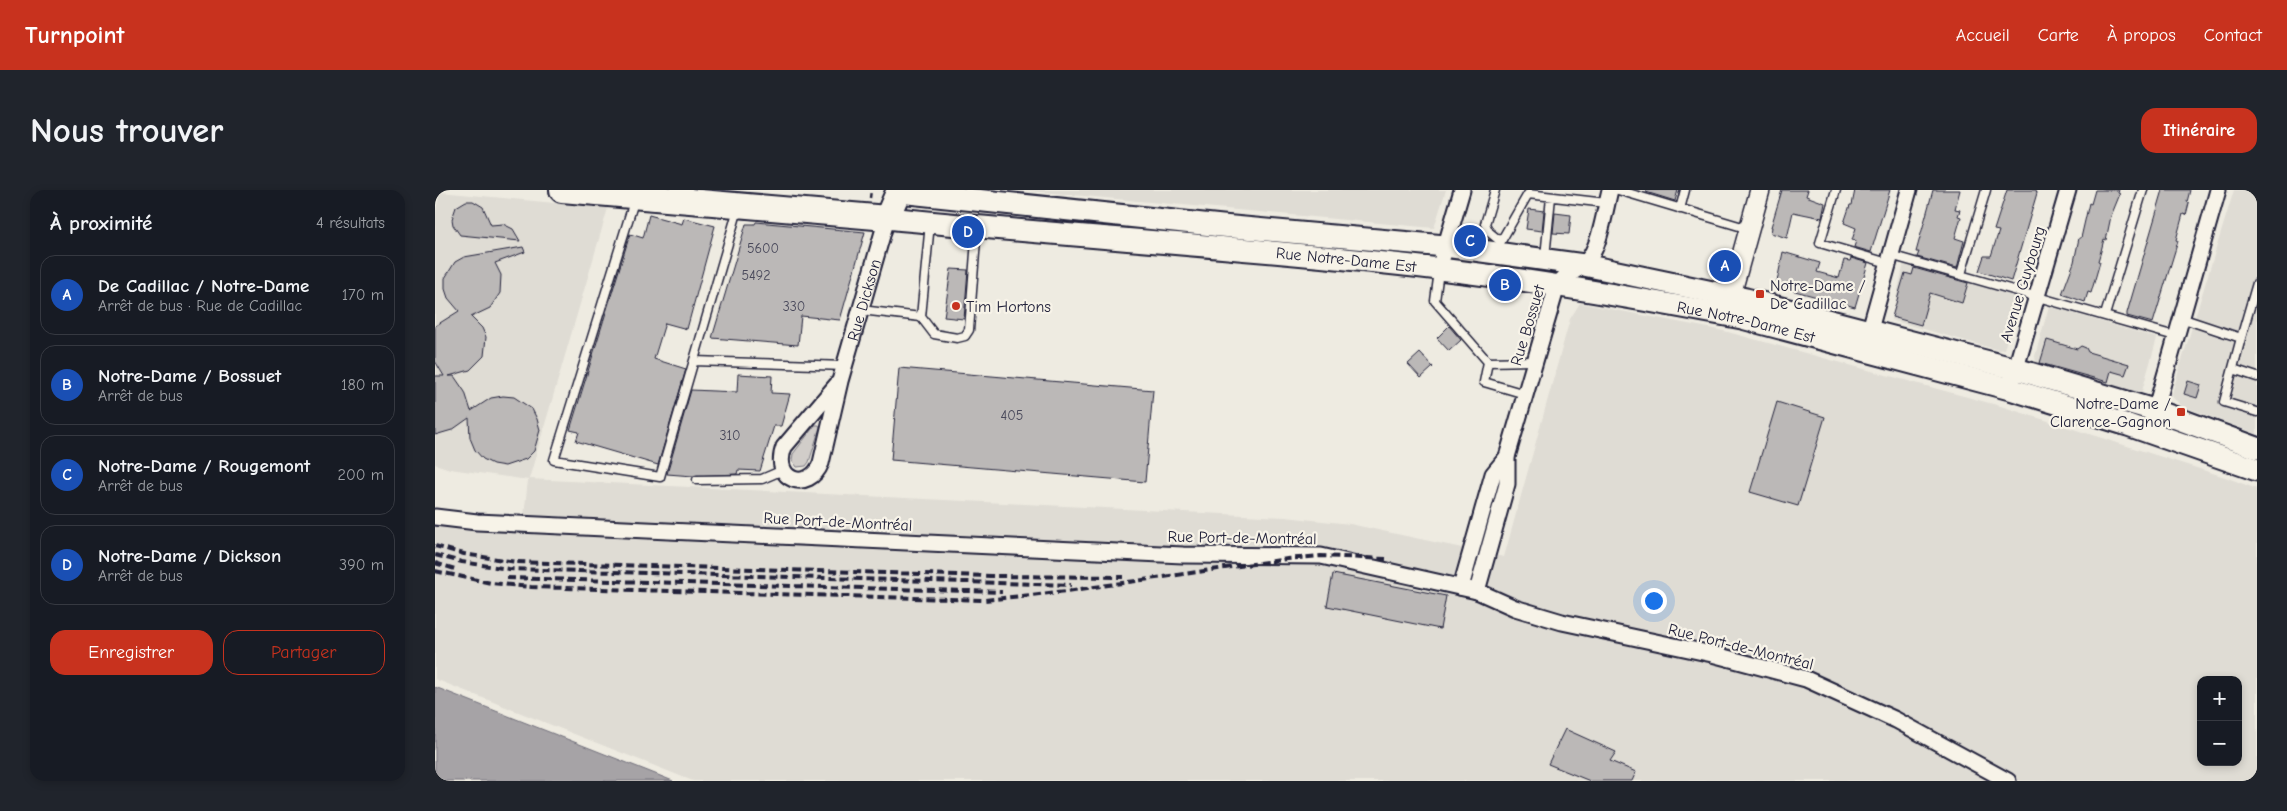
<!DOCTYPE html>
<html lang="fr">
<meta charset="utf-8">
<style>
:root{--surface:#171b24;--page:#20242c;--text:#f1f3f6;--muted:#9ea1a6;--line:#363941;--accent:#c8321e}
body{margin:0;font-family:"Comic Neue",sans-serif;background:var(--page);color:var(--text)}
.controls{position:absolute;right:15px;bottom:15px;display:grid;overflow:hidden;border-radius:10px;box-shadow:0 2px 8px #0003}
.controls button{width:45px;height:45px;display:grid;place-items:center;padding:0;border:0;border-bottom:1px solid var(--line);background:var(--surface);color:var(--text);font:25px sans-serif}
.you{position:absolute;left:1218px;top:410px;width:18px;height:18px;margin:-12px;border:4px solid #fff;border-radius:50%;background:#1a73e8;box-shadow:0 0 0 8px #1a73e833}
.badge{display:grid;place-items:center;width:32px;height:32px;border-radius:50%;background:var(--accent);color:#fff;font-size:16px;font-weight:700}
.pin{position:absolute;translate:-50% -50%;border:2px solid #fff;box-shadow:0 1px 5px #0006}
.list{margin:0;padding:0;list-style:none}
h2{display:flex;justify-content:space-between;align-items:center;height:65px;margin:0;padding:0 20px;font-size:21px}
h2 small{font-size:16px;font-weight:400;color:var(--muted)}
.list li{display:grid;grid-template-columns:32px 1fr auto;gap:15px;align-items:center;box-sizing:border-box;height:80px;margin:0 10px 10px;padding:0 10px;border:1px solid var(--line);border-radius:15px}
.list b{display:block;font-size:19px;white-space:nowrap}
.list p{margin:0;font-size:16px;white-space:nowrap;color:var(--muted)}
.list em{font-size:16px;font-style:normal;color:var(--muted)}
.actions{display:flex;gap:10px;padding:15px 20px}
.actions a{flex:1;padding:11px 0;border:1px solid var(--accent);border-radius:15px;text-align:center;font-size:18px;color:var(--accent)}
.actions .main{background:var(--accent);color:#fff}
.map{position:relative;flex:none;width:1822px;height:591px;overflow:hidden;border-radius:15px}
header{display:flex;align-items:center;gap:30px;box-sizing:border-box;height:70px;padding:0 25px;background:var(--accent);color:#fff}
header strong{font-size:24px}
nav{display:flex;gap:28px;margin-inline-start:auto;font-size:18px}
.intro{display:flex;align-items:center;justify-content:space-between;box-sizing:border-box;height:120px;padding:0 30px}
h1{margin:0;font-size:35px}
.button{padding:12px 22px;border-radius:15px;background:var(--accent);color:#fff;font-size:18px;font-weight:700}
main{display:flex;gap:30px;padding:0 30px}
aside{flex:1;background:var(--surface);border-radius:15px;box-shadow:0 2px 8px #0003}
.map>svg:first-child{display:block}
.built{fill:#dfdcd4;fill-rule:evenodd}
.green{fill:#d1cdc9;stroke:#7a7882}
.water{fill:#a6a3a6;stroke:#716f7b}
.building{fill:#bbb8b7;stroke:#22223b}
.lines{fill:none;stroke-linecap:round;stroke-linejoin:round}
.service-casing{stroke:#22223b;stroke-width:11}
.minor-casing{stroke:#22223b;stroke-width:19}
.tertiary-casing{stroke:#22223b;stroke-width:22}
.secondary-casing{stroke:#22223b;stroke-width:25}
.primary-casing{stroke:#22223b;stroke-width:28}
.path{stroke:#22223b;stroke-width:2.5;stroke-dasharray:5 4;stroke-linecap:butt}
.service{stroke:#f7f3e8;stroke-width:8}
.minor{stroke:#f7f3e8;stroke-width:15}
.tertiary{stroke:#f7f3e8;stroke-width:19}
.secondary{stroke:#f7f3e8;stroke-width:21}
.primary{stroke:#f7f3e8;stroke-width:24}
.rail{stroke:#22223b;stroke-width:4;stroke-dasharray:8 4;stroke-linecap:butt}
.poi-dot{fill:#c8321e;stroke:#f7f3e8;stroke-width:2}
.labels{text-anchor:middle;stroke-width:4.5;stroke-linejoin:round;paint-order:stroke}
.number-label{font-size:14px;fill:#48485a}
.street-label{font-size:16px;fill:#22223b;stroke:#f7f3e8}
.poi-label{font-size:16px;fill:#22223b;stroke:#f7f3e8;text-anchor:start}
</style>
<header>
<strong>Turnpoint</strong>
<nav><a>Accueil</a><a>Carte</a><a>À propos</a><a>Contact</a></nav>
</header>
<div class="intro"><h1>Nous trouver</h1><a class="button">Itinéraire</a></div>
<main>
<aside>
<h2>À proximité<small>4 résultats</small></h2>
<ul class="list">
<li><span class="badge" style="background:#1a4fb4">A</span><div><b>De Cadillac / Notre-Dame</b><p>Arrêt de bus · Rue de Cadillac</p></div><em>170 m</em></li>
<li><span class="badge" style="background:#1a4fb4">B</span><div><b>Notre-Dame / Bossuet</b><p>Arrêt de bus</p></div><em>180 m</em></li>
<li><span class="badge" style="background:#1a4fb4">C</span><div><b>Notre-Dame / Rougemont</b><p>Arrêt de bus</p></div><em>200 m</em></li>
<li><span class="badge" style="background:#1a4fb4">D</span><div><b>Notre-Dame / Dickson</b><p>Arrêt de bus</p></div><em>390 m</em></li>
</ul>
<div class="actions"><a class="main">Enregistrer</a><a>Partager</a></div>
</aside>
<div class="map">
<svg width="1822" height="591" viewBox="0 0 1822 591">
<rect width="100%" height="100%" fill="#eeebe1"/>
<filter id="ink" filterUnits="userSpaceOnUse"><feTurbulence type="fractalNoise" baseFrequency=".02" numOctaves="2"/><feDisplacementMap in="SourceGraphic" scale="10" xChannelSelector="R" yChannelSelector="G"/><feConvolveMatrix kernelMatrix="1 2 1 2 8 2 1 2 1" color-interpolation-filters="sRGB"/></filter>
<g filter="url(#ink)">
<path class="built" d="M584 0H1011L999 38Z
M1799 0H1822V244L1747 216 1736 206Z
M5 2 173 18 94 289 850 327 915 334 1069 367 1135 129 1145 113 1289 141 1569 217 1790 287 1822 299V591H258L0 489V319L89 326 93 290 15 279 0 274V24ZM1766 490H1803V572H1766Z
M1469 73 1586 106 1569 159 1563 160 1456 130Z
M1614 116 1722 148 1707 201 1701 202 1601 173 1600 166Z"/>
<path class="green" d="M380 235H384L385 237 374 272 371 276 362 277 357 270 358 264Z"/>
<path class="water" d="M0 497 238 591H0Z"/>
<path class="building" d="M1212 0H1243L1240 11 1211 2Z
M1347 0H1373L1371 6 1390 13 1387 28 1358 22 1352 48 1336 43 1337 37H1336Z
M1420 0H1455L1436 62 1419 57 1421 51 1417 50 1421 38 1409 33 1415 15H1417Z
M1498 0H1525L1520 19 1525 20 1523 26 1526 27 1520 48 1529 51 1522 78 1482 67 1484 62H1481Z
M1572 0H1601L1602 3 1576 91 1544 81 1549 66H1556L1564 41 1559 40Z
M1660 0H1684L1683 3 1685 4 1676 26 1671 50 1669 49 1666 61 1663 71 1665 72 1656 103 1653 102 1650 112 1627 104 1639 72 1644 48H1646L1654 13 1656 14Z
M1728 0H1755L1752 12 1754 13 1751 25 1748 24 1741 50 1743 51 1718 133 1692 126V123Z
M31 11H38L48 17 56 35 68 34 78 39 85 51 25 45 18 35 17 29 21 17Z
M1094 19 1109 21 1107 41 1091 39Z
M1120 23 1136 25 1134 44 1118 43Z
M214 25 247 34 249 28 280 36 252 139 230 133 219 169 251 179 223 275 141 251 144 242 135 240 195 44 208 48Z
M321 32 430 42 405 130 366 126 363 155 277 148 311 34H320Z
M88 57 90 62 60 73 66 85 65 103 55 118 36 127 47 138 51 147 49 166 35 180 14 186H19L30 202 36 221 56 208 68 206 79 207 97 219 102 229 105 240 99 261 91 269 70 276 58 274 48 269 40 260 35 248 34 228 17 240 0 245V186H9L0 171V136L24 121 13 108 10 99V88L20 72 29 67Z
M1348 62 1385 73 1382 82 1404 88 1409 70 1415 71 1416 68 1433 73 1420 117 1341 96Z
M1479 78 1533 93 1527 113 1495 103 1486 135 1457 127 1470 83 1477 85Z
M516 79 533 80 529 129 509 127Z
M1014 136 1026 150 1014 161 1002 148Z
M1612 150 1642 159 1646 156 1651 158 1653 162 1694 174 1690 185 1676 181 1673 192 1605 173Z
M985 163 998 177 986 188 973 174Z
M464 178 718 200 710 292 456 270Z
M303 184 337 186 336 203 355 204 346 236H339L325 281 303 280 302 284 258 286 232 284 256 200 302 202Z
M1753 191 1766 195 1762 208 1749 204Z
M1342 212 1390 227 1363 316 1315 302Z
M898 384 1011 406 1005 439 892 416Z
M1130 539 1181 562 1175 571 1201 582 1197 591H1155L1113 574Z"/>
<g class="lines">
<g class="service-casing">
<path id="service" d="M1060 0 1050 34 1054 42 1065 51
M1183 0 1314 39
M1401 0 1385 53 1453 73
M200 8 119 270 225 287 303 19
M1245 19 1250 0
M495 33 486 127 499 144 522 148 530 146 534 140 542 37
M1061 60 1093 4 1171 13
M1455 65 1740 146
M1110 67 1116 7
M1004 81 1000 111 1053 172 1099 171
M1526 84 1551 0
M426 120 486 127
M1670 125 1708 0
M1746 128 1806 148 1822 93
M1806 148 1789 212 1822 222
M259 171 410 176
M1053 172 1049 192 1090 204
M1798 179 1822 187
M262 290 327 289 348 280"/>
</g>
<g class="minor-casing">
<g id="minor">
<path d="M1004 79 1027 0"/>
<path d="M1432 150 1474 0"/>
<path d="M1578 188 1633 0"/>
<path id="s1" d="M405 191 349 257C336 291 374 303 386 273L405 191 452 28"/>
<path d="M1714 242 1783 0"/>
<path d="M0 327 42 332 748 365 886 366 1042 401 1080 418 1127 432 1277 464 1371 489 1461 530 1573 591"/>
<path d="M1026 397 1058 284 1072 267"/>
<path d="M1042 401 1072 294V267L1122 96C1129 83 1144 82 1152 71 1165 57 1170 19 1175 0"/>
</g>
</g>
<g class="tertiary-casing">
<path id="tertiary" d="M1292 119 1325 0"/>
</g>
<g class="secondary-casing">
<g id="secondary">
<path d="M464 2 787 36 1010 56 1149 75 1311 109 1581 179 1719 220 1822 258"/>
<path id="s2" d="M452 28C635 47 820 57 1004 79 1106 91 1207 109 1307 128L1575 199 1693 235 1822 280"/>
</g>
</g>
<g class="primary-casing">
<path id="primary" d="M127 0 452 28
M452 28 464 0"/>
</g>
<path class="path" d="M435 8 436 0"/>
<use href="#service" class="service"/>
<use href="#minor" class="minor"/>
<use href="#tertiary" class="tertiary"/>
<use href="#secondary" class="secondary"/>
<use href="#primary" class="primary"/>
<path class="rail" d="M0 356 29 364 81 372 555 386 688 387
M0 365 27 372 74 379 636 395
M0 373 20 379
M0 381 56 393 96 397 550 410 632 401 852 369 886 366 951 369
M72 388 567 402"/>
</g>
</g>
<g class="poi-dot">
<rect x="1320" y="99" width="10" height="10" rx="2.5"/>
<circle cx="521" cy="116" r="5"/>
<rect x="1741" y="217" width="10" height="10" rx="2.5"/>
</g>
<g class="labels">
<g class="number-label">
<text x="328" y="63">5600</text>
<text x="321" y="90">5492</text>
<text x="359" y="121">330</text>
<text x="577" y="230">405</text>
<text x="295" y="250">310</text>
</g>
<g class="street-label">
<text dy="6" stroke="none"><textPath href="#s2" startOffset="461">Rue Notre-Dame Est</textPath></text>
<text transform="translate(1587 94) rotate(-73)" y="6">Avenue Guybourg</text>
<text dy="6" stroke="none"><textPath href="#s1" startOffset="328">Rue Dickson</textPath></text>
<text dy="6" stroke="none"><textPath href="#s2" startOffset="866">Rue Notre-Dame Est</textPath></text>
<text transform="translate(1092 135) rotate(-73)" y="6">Rue Bossuet</text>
<text transform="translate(403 331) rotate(3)" y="6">Rue Port-de-Montréal</text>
<text transform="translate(807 347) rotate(1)" y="6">Rue Port-de-Montréal</text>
<text transform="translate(1306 456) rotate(14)" y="6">Rue Port-de-Montréal</text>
</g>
<g class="poi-label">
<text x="1335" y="101">Notre-Dame /<tspan x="1335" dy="18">De Cadillac</tspan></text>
<text x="531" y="122">Tim Hortons</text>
<text x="1736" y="219" text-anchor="end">Notre-Dame /<tspan x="1736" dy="18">Clarence-Gagnon</tspan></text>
</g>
</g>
</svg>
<div class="controls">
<button>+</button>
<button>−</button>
</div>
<div class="you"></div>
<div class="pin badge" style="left:1290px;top:76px;background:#1a4fb4">A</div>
<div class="pin badge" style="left:1070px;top:95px;background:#1a4fb4">B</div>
<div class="pin badge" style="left:1035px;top:51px;background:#1a4fb4">C</div>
<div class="pin badge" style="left:533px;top:42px;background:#1a4fb4">D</div>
</div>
</main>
